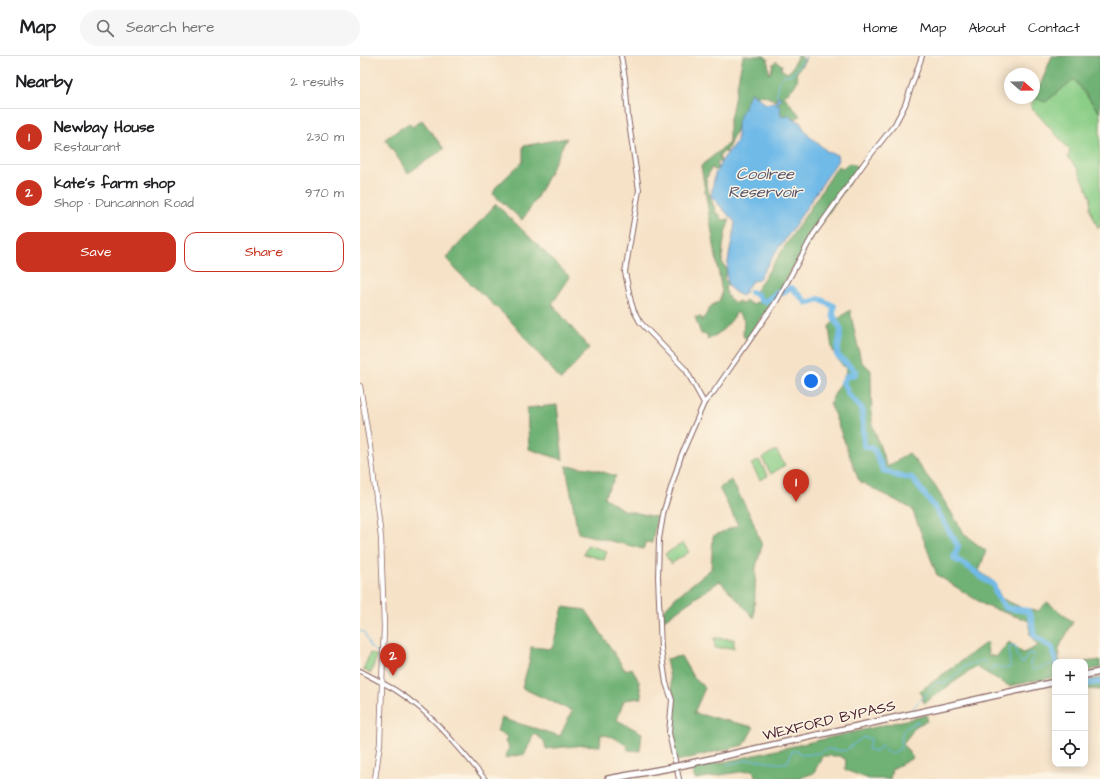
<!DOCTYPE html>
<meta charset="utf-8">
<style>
:root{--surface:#fff;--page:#f6f6f6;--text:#202124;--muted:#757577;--line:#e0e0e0;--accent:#c8321e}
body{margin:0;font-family:"Architects Daughter",sans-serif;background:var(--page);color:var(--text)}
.controls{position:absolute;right:12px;bottom:12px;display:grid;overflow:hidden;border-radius:8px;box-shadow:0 2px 10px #0003}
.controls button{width:36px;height:36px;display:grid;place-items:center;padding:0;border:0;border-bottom:1px solid var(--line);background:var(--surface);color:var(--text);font:20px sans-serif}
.compass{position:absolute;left:644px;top:12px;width:36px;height:36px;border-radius:50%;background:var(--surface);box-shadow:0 2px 10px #0003;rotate:110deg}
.you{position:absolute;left:451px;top:325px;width:14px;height:14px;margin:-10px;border:3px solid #fff;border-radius:50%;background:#1a73e8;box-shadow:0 0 0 6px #1a73e833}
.badge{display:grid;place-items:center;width:26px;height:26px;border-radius:50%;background:var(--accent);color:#fff;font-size:13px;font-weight:700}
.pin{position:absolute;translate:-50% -33px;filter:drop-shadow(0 1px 2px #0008)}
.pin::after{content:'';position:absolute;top:21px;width:14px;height:12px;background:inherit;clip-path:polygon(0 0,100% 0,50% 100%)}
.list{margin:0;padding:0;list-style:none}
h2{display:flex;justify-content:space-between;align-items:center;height:52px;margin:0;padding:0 16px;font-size:17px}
h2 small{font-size:13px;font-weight:400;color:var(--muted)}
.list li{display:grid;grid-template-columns:26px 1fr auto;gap:12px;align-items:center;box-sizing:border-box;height:56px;padding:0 16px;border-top:1px solid var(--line)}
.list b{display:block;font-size:15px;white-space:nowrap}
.list p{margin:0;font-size:13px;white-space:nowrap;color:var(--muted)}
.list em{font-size:13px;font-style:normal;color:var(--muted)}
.actions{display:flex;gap:8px;padding:12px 16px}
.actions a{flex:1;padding:9px 0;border:1px solid var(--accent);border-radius:12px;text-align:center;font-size:14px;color:var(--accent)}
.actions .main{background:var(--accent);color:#fff}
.icon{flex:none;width:22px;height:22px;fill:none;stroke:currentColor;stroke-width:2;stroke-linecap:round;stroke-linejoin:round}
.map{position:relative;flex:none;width:740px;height:723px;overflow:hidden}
header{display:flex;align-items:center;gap:24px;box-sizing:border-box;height:56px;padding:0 20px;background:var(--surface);border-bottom:1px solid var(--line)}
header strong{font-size:19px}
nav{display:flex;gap:22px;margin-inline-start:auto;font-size:14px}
.search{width:280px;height:36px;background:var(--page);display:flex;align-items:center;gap:10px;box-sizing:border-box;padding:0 14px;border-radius:22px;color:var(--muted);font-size:15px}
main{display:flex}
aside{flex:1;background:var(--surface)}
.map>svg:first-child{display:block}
.green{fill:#8ace87;stroke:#6a7659}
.forest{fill:#6fb174;stroke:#5c6850}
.water{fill:#70bae8;stroke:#5d6c8a}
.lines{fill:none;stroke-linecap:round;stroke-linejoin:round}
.stream{stroke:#70bae8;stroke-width:1}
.river{stroke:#70bae8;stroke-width:6}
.minor-casing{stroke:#866362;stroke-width:5.5}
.tertiary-casing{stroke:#866362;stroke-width:6}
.secondary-casing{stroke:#866362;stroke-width:6}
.trunk-casing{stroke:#866362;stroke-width:8}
.minor{stroke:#fff;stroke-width:3.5}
.tertiary{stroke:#fff;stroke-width:4}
.secondary{stroke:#fff;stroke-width:4.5}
.trunk{stroke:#fff;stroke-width:5.5}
.trunk-bridge-casing{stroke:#866362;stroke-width:8;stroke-linecap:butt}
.trunk-bridge{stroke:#fff;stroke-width:5.5}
.labels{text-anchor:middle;stroke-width:3;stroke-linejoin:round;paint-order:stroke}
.street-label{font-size:15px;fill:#4a1f2b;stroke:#fcf5e5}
.water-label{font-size:16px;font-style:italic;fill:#57556d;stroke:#fcf5e5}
</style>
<header>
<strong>Map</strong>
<div class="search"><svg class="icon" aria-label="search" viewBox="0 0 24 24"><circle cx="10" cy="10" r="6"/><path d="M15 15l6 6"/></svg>Search here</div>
<nav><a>Home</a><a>Map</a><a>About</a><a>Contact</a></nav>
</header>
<main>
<aside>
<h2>Nearby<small>2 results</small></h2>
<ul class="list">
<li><span class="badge">1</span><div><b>Newbay House</b><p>Restaurant</p></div><em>230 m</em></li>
<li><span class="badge">2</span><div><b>kate's farm shop</b><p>Shop · Duncannon Road</p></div><em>970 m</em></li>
</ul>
<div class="actions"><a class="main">Save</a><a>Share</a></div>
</aside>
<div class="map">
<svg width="740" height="723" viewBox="0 0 740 723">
<rect width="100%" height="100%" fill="#fcf5e5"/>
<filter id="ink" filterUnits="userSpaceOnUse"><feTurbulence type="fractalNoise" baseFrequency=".025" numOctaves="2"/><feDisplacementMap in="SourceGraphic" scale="8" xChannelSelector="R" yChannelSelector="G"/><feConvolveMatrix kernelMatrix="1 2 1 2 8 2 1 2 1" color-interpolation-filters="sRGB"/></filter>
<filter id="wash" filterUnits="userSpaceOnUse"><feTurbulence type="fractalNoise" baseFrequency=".012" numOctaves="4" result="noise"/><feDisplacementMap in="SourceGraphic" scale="16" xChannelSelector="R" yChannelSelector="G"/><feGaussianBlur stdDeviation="0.9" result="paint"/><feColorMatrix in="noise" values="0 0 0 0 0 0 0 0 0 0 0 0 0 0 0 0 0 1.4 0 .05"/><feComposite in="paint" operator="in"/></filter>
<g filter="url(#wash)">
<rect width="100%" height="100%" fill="#f6e2c7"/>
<path class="green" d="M714 23 740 57V171L738 172 730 153 731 142 718 113 708 101 710 94 670 50 675 42 685 46Z
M416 394 425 409 411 418 402 402Z
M399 404 408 420 400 424 391 408Z
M323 487 329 496 311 508 305 498Z
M227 489 247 495 244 504 224 498Z
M354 582 374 583V592H355Z
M10 597 17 600 11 617 3 614Z"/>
<path class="forest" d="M383 0H404L408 3 409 18 411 16 413 8 416 5 422 9 421 13 427 17 432 13 437 0H441L443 4 446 2 436 18 438 24 433 32 424 40 440 60 433 64 429 59 428 60H421L420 54 416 50 421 44 420 40H417V45L402 39 397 40 392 36 366 97 365 95 359 99 361 106H357L358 113 354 114 352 111 346 123 348 125 346 128 356 157 360 159 362 164 370 163 366 174 363 191 362 206 367 214 364 223 368 227 365 232 368 241 375 247 379 245 382 249 386 244 392 249 396 246 398 247 400 244 394 237 478 110 483 112 487 108 490 107 499 111 438 203 414 244 386 284 383 279 384 264 377 256C370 268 359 279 347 284L348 279 341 278 335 261H341L342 265 351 250 359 245 362 237 341 110 369 87V68Z
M692 0H740V57L714 23 685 46 675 42Z
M62 64 84 93 48 117 25 83 49 67 52 71Z
M207 82C192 109 180 141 162 164L133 138 136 131 163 105V90Z
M136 148 210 221 192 248 229 292 201 324 149 263 97 215 86 202Z
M490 254 501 305 511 314 512 368 527 411 549 397 575 430 605 479 626 495 619 515 634 526 641 542 662 552 678 555 687 546 713 566 699 592V604L701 606H695V621L649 630 616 611 564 647 560 635 627 586 628 599 636 601 649 586 663 597 678 590 670 580 669 565 626 550 577 519 552 453 499 425 470 347 487 314C470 296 472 293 469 270Z
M197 349 203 404 169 393 167 352Z
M206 410 230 412 256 420 244 441 263 454 297 461 292 487 286 486 283 493 218 477Z
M371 424 391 460 402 490 396 511 394 562 360 525 304 564 303 555 316 541 351 513 353 480 378 469 359 432Z
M203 551 226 554 265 614 272 612 279 626 282 642 264 644 257 664 282 677 280 695 268 694 267 689 252 681 241 678 240 690 224 689 186 693 184 685 174 677 165 698 145 702 149 691 145 686 147 680 137 676 141 662 200 680 212 655 162 632 170 603 171 591 192 593Z
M321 600 333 621 345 632 334 657 394 671 384 689 317 705 311 675 315 648 306 603Z
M740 604V612L725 615V606Z
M740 622V634L725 633V625Z
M567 659V665L556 670 543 688 553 702 532 713 530 723H509L485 714 486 704 480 700H462L454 717 437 723H396L393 714 335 723 331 712 369 705Z"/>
<path class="water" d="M391 36 406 48 417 45V40H420L421 44 416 49 420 50 421 60 429 59 433 64 436 63 437 65H439L448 79 468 96 477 99 478 104 421 190 419 189V191L398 224 392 225 386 233 385 237 381 240C378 237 371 235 369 230 362 219 374 182 375 166L351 140 355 118 361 106 375 87 377 86V67Z"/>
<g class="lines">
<path class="stream" d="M417 40C416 33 418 24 424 19L433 18 446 0
M386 233 391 236
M0 575 4 576 10 591 22 600
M551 654 577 626 586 627 605 610 623 604 630 614H633L635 609 641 612H650L649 592 652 589H655L656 598 662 608 669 597 674 598 670 608 673 614 695 607
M367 708C376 709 381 704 389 704 403 703 414 710 428 706L432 695H437L443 699 459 697 467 693 485 695 503 681 511 683 508 693 517 696 521 689 525 695 531 698 541 692C542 675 541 672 558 666"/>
<path class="river" d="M391 236 398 239 400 244 406 245 420 235
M423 237 429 232H432L447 247 459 243 474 250 473 259 481 274 477 299 496 316 494 319H488L483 326 489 339 502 353 504 390 514 393 523 414 538 420 552 422 576 453 598 490 594 502C601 507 608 510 614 515 622 521 622 523 633 528L637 540 646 552 668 555 671 561 674 580 692 592 696 606
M725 628 740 626"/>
</g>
</g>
<g filter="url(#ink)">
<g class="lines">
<g class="minor-casing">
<path id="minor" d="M21 626C65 648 94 686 125 723"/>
</g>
<g class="tertiary-casing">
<path id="tertiary" d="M261 0 265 22 268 61 279 134 265 216 271 246 274 255 280 266 326 314 344 347
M0 615 21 626
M319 723 309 677 312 644 306 627 301 593 298 521 299 483 304 454 321 400 344 347 353 337 416 246 453 179 505 106 535 68 545 49 562 0"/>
</g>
<g class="secondary-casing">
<path id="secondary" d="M0 330 10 391 21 482 24 571 20 687 15 723"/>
</g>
<g class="trunk-casing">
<path id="trunk" d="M725 619 740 616
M323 709 695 626
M248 723 309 712"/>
</g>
<use href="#minor" class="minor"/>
<use href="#tertiary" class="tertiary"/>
<use href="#secondary" class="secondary"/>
<use href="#trunk" class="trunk"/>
<g class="trunk-bridge-casing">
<path id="trunk-bridge" d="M309 712 323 709"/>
</g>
<use href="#trunk-bridge" class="trunk-bridge"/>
</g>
</g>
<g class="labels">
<g class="street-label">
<text transform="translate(469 664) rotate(-13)" y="5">WEXFORD BYPASS</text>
</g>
<g class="water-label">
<text x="405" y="123">Coolree<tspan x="405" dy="18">Reservoir</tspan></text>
</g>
</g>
</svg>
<div class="controls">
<button>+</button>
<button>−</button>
<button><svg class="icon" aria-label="locate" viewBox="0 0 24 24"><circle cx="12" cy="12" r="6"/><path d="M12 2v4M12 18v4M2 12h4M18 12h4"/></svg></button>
</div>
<svg class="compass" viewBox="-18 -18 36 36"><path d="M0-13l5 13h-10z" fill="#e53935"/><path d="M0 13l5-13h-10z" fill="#757577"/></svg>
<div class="you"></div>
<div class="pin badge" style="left:436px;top:446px">1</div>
<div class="pin badge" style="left:33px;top:620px">2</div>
</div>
</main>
